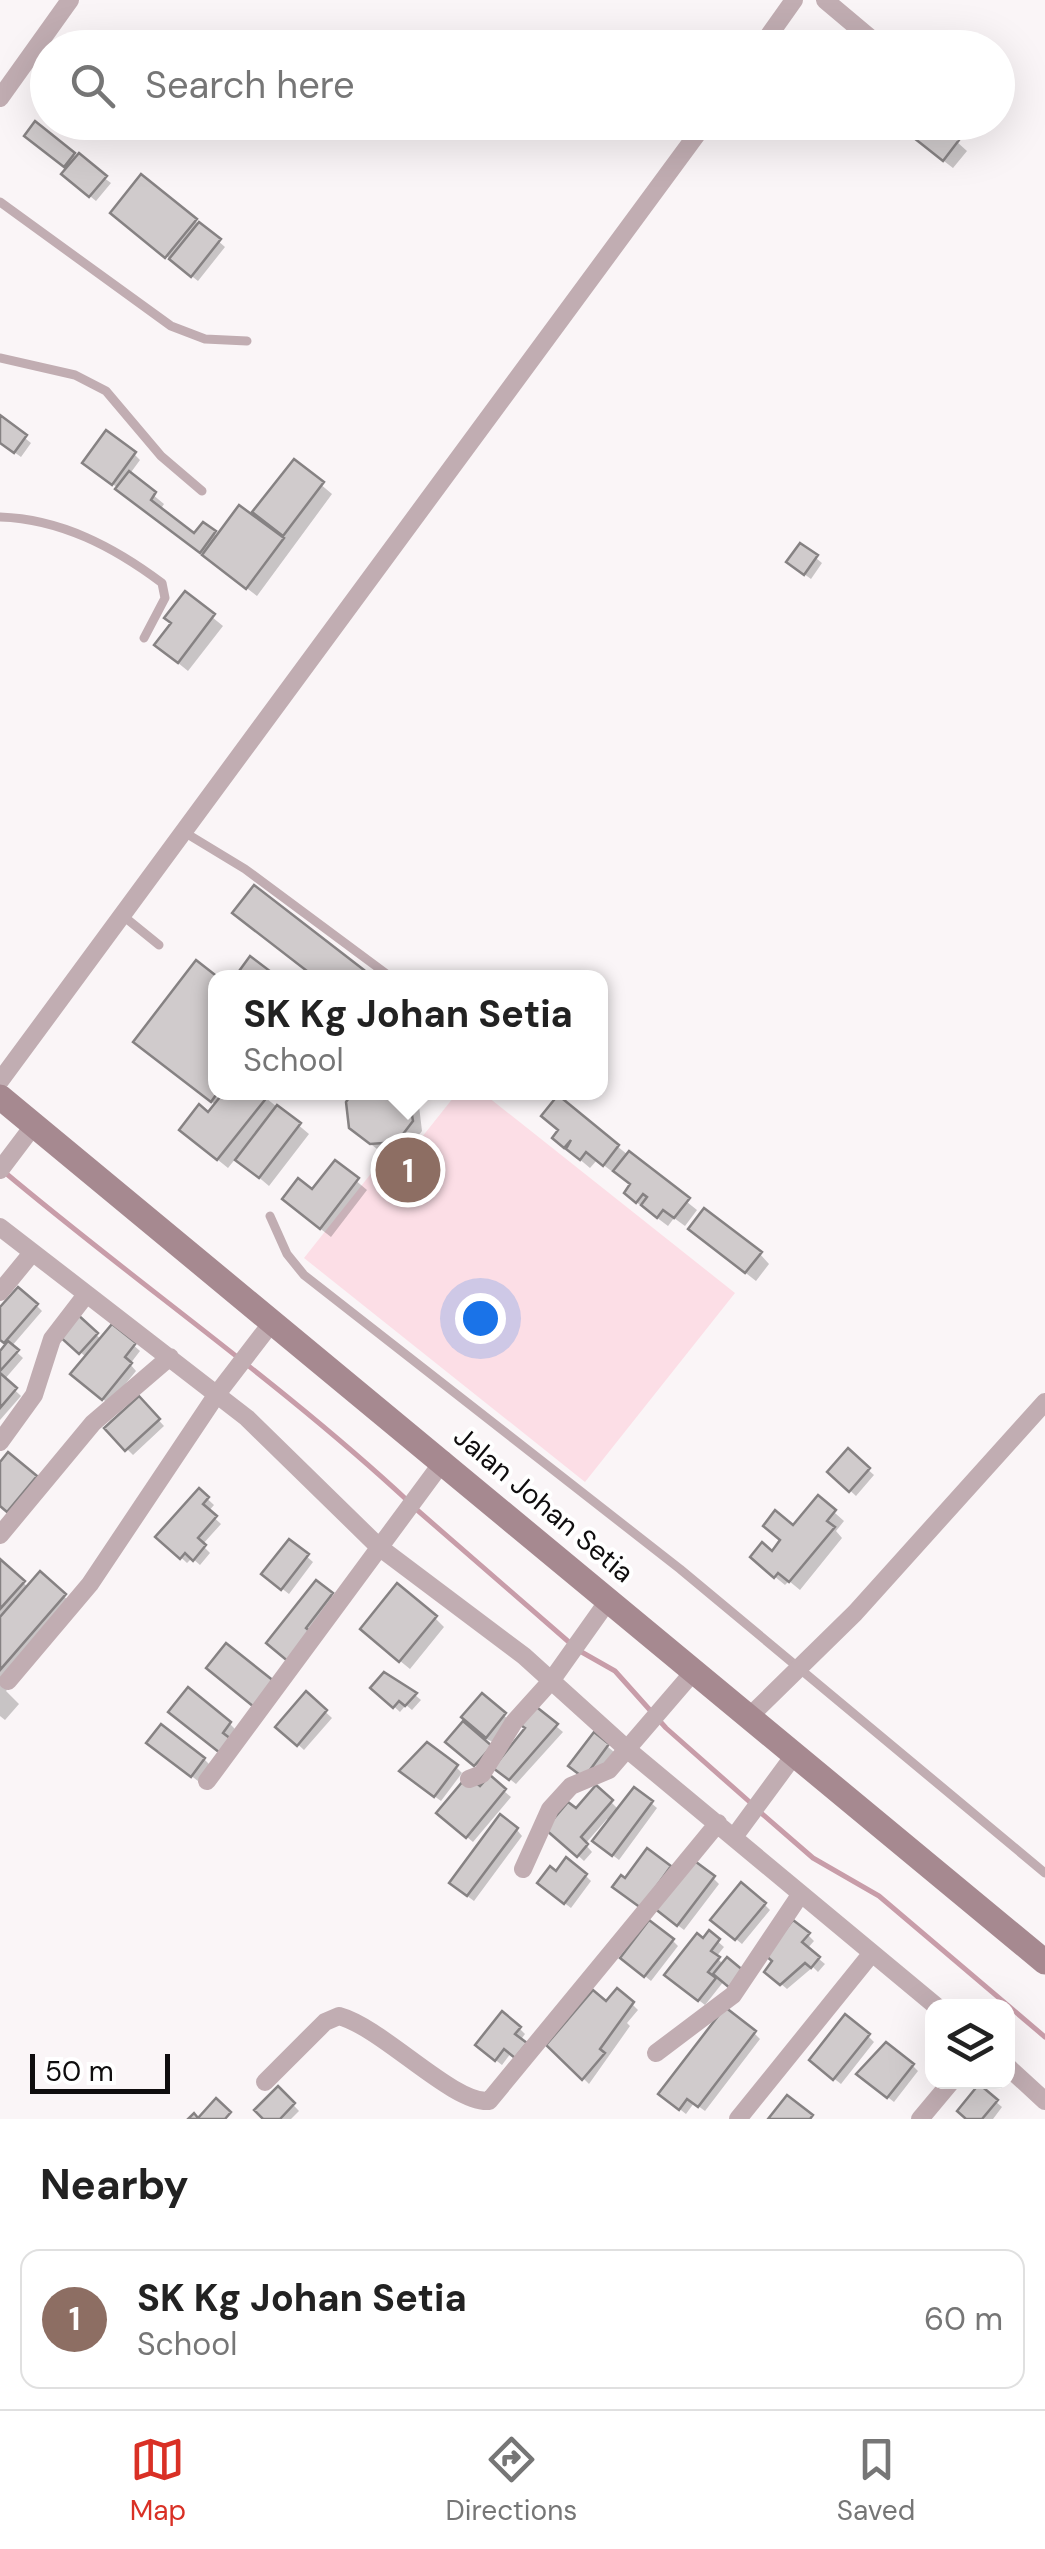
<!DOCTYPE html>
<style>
:root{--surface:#fff;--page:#f6f6f6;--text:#222;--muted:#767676;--line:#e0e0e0;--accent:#d93025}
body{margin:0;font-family:"DM Sans",sans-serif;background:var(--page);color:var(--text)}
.controls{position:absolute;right:30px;bottom:30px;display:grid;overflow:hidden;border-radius:20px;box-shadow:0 10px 40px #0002}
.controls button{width:90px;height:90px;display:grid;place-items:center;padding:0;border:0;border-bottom:2px solid var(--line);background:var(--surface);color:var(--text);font:50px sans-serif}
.scale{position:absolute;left:30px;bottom:25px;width:140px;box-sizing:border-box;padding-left:10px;border:5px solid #0f0d0e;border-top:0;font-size:28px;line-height:35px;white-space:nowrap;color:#0f0d0e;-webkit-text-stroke:8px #fff;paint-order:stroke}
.you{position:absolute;left:480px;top:1318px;width:35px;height:35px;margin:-25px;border:8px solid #fff;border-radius:50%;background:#1a73e8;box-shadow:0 0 0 15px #1a73e833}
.badge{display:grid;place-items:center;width:65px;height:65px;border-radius:50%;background:var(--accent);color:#fff;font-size:32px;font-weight:700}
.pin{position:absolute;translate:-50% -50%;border:5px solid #fff;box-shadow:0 2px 10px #0006}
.popup{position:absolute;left:208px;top:970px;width:400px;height:130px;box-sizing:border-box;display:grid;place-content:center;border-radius:20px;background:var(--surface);filter:drop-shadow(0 2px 8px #0005);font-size:32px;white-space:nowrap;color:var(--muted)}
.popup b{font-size:38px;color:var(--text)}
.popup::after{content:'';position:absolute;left:50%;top:100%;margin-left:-20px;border:20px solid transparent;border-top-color:var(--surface)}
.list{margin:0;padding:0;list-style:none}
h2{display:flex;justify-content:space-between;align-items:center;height:130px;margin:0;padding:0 40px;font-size:42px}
h2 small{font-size:32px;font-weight:400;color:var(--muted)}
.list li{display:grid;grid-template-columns:65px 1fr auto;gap:30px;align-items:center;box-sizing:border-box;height:140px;margin:0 20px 20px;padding:0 20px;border:2px solid var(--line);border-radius:20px}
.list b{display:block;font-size:38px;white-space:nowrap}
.list p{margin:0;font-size:32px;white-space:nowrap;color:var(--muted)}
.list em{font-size:32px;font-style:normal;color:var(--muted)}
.icon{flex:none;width:55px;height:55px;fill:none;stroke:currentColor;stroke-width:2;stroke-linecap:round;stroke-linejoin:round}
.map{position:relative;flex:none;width:1045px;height:2119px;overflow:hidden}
.search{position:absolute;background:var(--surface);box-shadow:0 10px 40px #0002;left:30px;right:30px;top:30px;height:110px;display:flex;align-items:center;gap:25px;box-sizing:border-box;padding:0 35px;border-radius:55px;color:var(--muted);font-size:38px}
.sheet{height:290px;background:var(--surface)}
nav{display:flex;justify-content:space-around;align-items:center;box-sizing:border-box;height:140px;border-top:2px solid var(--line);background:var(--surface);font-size:28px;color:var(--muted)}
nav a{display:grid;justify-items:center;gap:5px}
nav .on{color:var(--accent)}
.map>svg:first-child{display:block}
.green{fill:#fcdee6}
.shadow{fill:#0003}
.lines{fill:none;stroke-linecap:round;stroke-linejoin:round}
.stream{stroke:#c89da9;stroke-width:5}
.building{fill:#d0cbcc;stroke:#868283;stroke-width:2.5}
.service{stroke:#c1adb2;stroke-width:9}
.minor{stroke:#c1adb2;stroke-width:18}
.secondary{stroke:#a68990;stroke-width:25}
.labels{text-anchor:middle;stroke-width:8;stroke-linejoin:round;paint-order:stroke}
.street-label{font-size:28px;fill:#0f0d0e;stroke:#fff}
</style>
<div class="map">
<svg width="1045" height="2119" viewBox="0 0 1045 2119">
<rect width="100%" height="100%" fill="#faf5f7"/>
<path class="green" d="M457 1093H483L735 1293 585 1482 304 1258 377 1166 391 1176Z"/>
<path class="shadow" d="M911 122H960L967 129 957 142 967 151 953 168 927 148 923 131Z
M33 142 73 155 111 183 96 201 70 180 68 170Z
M195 221 225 247 198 281 123 222Z
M0 418 31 443 21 457 0 442Z
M134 454 140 460 129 475 164 504 160 510 195 537 203 525 218 537 252 517 294 462 332 494 257 596 92 468Z
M801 546 822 563 811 579 796 568Z
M185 595 223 626 188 671 167 654Z
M197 963 215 978V1092H259L309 1134 269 1186 236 1158 228 1168 192 1139 217 1106 146 1052Z
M404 1092 419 1106 422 1131 407 1150 382 1153 362 1137Z
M558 1099 697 1210 685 1226 674 1218 668 1226 636 1202 633 1185 616 1170 614 1173 597 1160 590 1168 565 1147Z
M335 1163 367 1190 331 1237 295 1209Z
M701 1238 760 1254 769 1264 756 1281Z
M36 1305 42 1311 11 1347 23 1358 4 1380 21 1396 0 1420V1351L8 1344 0 1337V1311Z
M77 1318 102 1340 113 1327 140 1351 130 1364 136 1371 109 1404 79 1380 87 1358 61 1335Z
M139 1399 164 1426 133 1455 107 1429Z
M848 1452 874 1475 856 1496 830 1472Z
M199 1491 214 1505 208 1512 221 1524 202 1545 210 1553 200 1565 192 1558 187 1563 159 1537Z
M818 1498 844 1521 836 1531 842 1538 800 1590 789 1581 785 1585 763 1567Z
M290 1542 313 1562 289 1594 271 1580Z
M0 1562 29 1588 40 1575 78 1609 6 1691 19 1704 5 1720 0 1716Z
M316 1583 337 1601 311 1635 275 1648Z
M435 1618 444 1627 410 1669 373 1639Z
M374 1688 415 1695 421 1700 412 1710 406 1705 400 1712Z
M306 1694 332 1718 304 1750 278 1726Z
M482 1696 510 1721 493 1742 475 1734 496 1753 481 1770 448 1741Z
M534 1708 563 1732 516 1784 502 1773Z
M178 1717 230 1724 235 1729 228 1739Z
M595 1736 614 1752 591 1782 578 1771Z
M156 1749 204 1759 210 1765 198 1781Z
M456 1767 462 1773 441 1801 408 1777Z
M490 1779 511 1797 473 1842 445 1819Z
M611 1802 619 1810 651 1803 657 1808 619 1860 602 1847 611 1821 607 1819 585 1844 592 1852 584 1861 548 1828 576 1812Z
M517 1830 522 1836 474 1901 458 1889Z
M556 1874 585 1875 591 1881 571 1908 546 1889Z
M713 1878 719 1884 684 1930 663 1914Z
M764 1904 770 1910 742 1944 719 1925Z
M709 1934 724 1947 716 1957 724 1965V1981L705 2005 674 1981Z
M808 1935 814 1941 807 1949 825 1964 818 1972 813 1967 787 1989 767 1972Z
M672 1940 678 1946 651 1981 629 1963Z
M632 2004 638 2010 627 2023 630 2026 589 2084 550 2045 606 2005Z
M519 2028 525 2034 502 2065 484 2051Z
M754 2033 760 2039 705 2111 694 2103 686 2114 668 2100Z
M868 2036 874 2042 841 2084 818 2066Z
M912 2065 918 2071 894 2102 865 2079Z
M278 2089 299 2111 291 2119H267Z
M996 2102 1002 2107 993 2119H968Z"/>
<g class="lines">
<path class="stream" d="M2 1170C136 1283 281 1383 408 1501
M416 1509 570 1643
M578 1650 615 1671 666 1728 752 1804
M760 1812 813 1858 879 1896 1045 2037"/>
</g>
<path class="building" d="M35 121 75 153 64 167 24 136Z
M910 122H956L948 132 959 140 943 161 914 138 920 130Z
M79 153 107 176 89 197 61 174Z
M141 174 197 219 165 258 110 213Z
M199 222 221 239 191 277 169 259Z
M0 415 27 435 14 453 0 443Z
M106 430 136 452 112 485 82 463Z
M294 459 324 482 283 536 252 512Z
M129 471 156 492 151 500 194 533 203 522 216 531 200 553 115 489Z
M239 505 284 538 246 589 202 555Z
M800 543 818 555 804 575 786 562Z
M185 591 215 614 178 663 154 645 171 623 164 618Z
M254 885 364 970 358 978H316L232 913Z
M250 956 279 978H234Z
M196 960 219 978H215L218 1092 211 1102 133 1042Z
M224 1092 268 1096 217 1160 179 1130 199 1104 208 1112Z
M353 1092H408L413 1121 397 1142 370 1144 349 1128 346 1102Z
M558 1095 619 1145 603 1166 586 1152 580 1160 566 1149 571 1140 564 1148 552 1138 558 1130 541 1116Z
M277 1105 301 1123 259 1178 235 1160Z
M629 1151 690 1198 674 1218 663 1210 657 1218 641 1205 647 1197 643 1194 636 1203 624 1193 630 1184 613 1171Z
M335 1160 359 1178 320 1229 282 1199 298 1178 312 1189Z
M704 1208 762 1252 745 1273 688 1229Z
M18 1287 38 1304 4 1343 0 1340V1307Z
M77 1314 98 1333 79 1354 58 1335Z
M112 1324 136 1343 125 1357 132 1363 102 1400 70 1374Z
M8 1341 19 1350 0 1371V1351Z
M0 1373 17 1388 0 1408Z
M139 1396 160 1419 125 1451 104 1428Z
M848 1448 870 1468 849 1492 827 1472Z
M8 1452 37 1476 7 1512 0 1506V1462Z
M199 1488 209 1497 203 1504 217 1516 198 1538 206 1545 193 1561 185 1553 180 1559 155 1537Z
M818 1495 836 1510 827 1521 835 1527 789 1582 778 1573 774 1578 750 1557 762 1542 772 1551 780 1540 763 1526 775 1510 793 1525Z
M289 1539 309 1554 281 1590 261 1574Z
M0 1559 25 1581 0 1609Z
M40 1571 66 1594 0 1670V1617Z
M316 1580 333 1593 306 1628 313 1634 290 1663 266 1643Z
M397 1583 437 1616 399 1662 360 1629Z
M226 1643 275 1682 254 1707 206 1668Z
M384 1672 417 1693 405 1706 399 1701 393 1708 370 1688Z
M188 1687 231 1722 223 1733 231 1739 220 1753 168 1712Z
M306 1691 327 1710 297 1746 275 1727Z
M482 1693 506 1713 486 1738 461 1717Z
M534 1705 558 1724 509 1780 493 1768 525 1728 519 1724Z
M463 1721 492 1746 474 1766 445 1742Z
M161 1724 205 1758 191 1777 146 1743Z
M594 1732 609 1744 584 1778 568 1766Z
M427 1742 458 1765 434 1797 399 1771Z
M490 1775 506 1789 466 1838 436 1813 463 1781H474L480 1786Z
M596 1785 613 1800 581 1837 588 1844 577 1857 545 1829 568 1802 576 1808Z
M634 1787 653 1801 612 1856 592 1841Z
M500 1814 518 1828 467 1896 449 1883Z
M647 1848 671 1866 641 1908 612 1887 621 1875 625 1878Z
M566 1857 587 1874 564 1904 537 1883 550 1866 556 1871Z
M692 1859 715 1876 677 1926 654 1908Z
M741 1882 766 1903 735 1940 710 1920Z
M649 1920 674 1939 644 1977 620 1958Z
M793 1920 810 1933 802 1942 820 1957 811 1968 805 1963 780 1985 764 1972 772 1961 765 1955Z
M709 1930 720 1939 711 1951 720 1957 708 1972 716 1978 698 2001 664 1975 697 1933 703 1938Z
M727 1957 745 1972 731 1989 713 1974Z
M617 1988 634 2002 600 2049 605 2053 582 2080 546 2045 593 1990 606 2001Z
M725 2007 756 2031 698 2107 687 2099 679 2110 658 2094Z
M502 2011 521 2027 515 2034 527 2043 515 2058 504 2049 495 2061 475 2045Z
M845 2014 870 2034 833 2080 809 2060Z
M886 2042 914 2064 887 2098 856 2074Z
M979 2084 998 2100 982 2119H966L957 2111Z
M278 2086 295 2103 280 2119H263L254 2110Z
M787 2095 813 2115 810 2119H768Z
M216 2098 231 2112 225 2119H188L194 2113 198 2118Z"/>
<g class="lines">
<path class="service" d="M0 202 171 326 205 339 247 341
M0 358 75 375 106 391 161 456 202 491
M0 517C61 519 114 547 162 583L165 598 144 638
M184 832 245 869 392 978
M122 915 159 945
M270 1216 287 1254 304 1275 680 1569 1045 1873"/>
<path class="minor" d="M825 0 882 48
M760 48 794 0
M0 98 70 0
M0 1081 706 122
M0 1170 34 1125
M0 1227 247 1418 379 1547 524 1656 628 1750 936 2006
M0 1292 32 1253
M0 1442 34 1395 52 1339 85 1296
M0 1535 93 1423 170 1357
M8 1681 90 1584 217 1394 273 1321
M750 1716 855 1613 1045 1402
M469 1779 482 1774 514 1722 551 1681 610 1598
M207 1781 444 1460
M734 1837 795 1754
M523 1869 550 1809 571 1786 609 1770 695 1670
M656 2053 733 1995 800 1895
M1008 2067 1045 2101
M265 2082 325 2022 339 2016C383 2028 453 2104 489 2101L718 1823
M738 2119 872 1953
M920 2119 951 2082"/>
<path class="secondary" d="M0 1097 1045 1962"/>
</g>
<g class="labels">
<g class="street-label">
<text transform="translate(544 1504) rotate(40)" y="10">Jalan Johan Setia</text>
</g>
</g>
</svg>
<div class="controls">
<button><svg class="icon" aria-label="layers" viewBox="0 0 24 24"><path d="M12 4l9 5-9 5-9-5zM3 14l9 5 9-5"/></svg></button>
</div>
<div class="scale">50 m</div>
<div class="you"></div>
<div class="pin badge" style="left:408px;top:1170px;background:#8d6e63">1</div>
<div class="popup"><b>SK Kg Johan Setia</b>School</div>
<div class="search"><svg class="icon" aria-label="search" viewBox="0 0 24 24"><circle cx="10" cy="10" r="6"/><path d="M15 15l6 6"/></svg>Search here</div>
</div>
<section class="sheet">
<h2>Nearby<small></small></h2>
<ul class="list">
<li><span class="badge" style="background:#8d6e63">1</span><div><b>SK Kg Johan Setia</b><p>School</p></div><em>60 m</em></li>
</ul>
</section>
<nav>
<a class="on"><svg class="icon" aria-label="map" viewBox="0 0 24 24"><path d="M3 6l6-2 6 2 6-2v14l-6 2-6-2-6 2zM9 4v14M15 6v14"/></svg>Map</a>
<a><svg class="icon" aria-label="directions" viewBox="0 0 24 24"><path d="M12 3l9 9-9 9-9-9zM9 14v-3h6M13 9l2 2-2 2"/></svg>Directions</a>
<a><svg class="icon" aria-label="saved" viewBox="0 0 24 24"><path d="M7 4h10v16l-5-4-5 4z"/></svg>Saved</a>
</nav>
